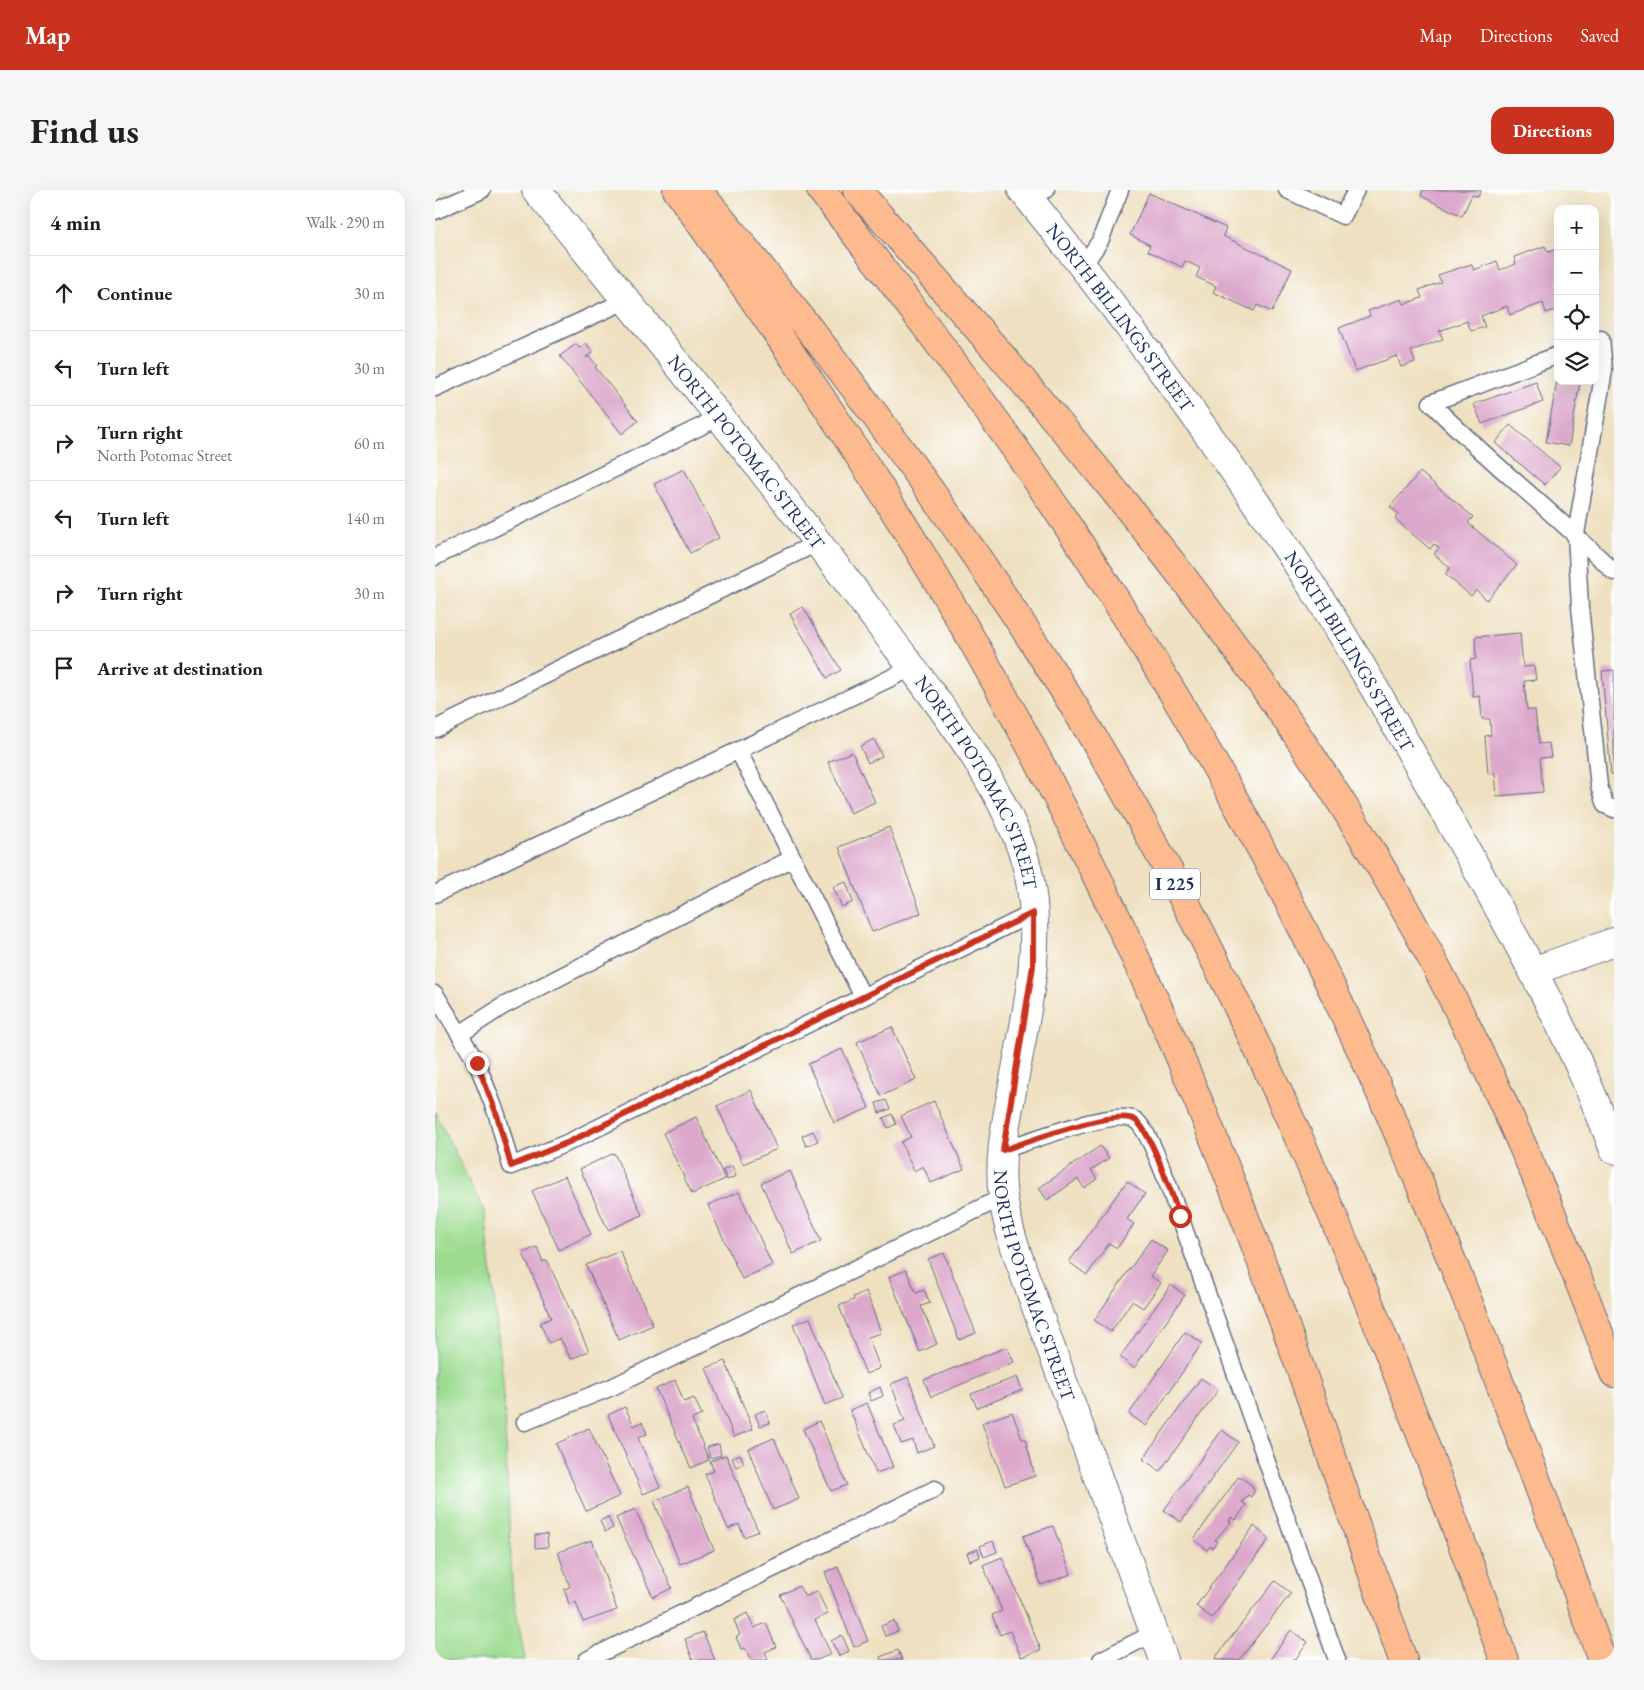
<!DOCTYPE html>
<meta charset="utf-8">
<style>
:root{--surface:#fff;--page:#f6f6f6;--text:#202124;--muted:#757577;--line:#e0e0e0;--accent:#c8321e}
body{margin:0;font-family:"EB Garamond",serif;background:var(--page);color:var(--text)}
.controls{position:absolute;right:15px;top:15px;display:grid;overflow:hidden;border-radius:10px;box-shadow:0 5px 20px #0002}
.controls button{width:45px;height:45px;display:grid;place-items:center;padding:0;border:0;border-bottom:1px solid var(--line);background:var(--surface);color:var(--text);font:25px sans-serif}
.stop{position:absolute;width:15px;height:15px;margin:-11px;border:4px solid #c8321e;border-radius:50%;background:#fff}
.stop.end{background:#c8321e;border-color:#fff;box-shadow:0 1px 5px #0008}
.list{margin:0;padding:0;list-style:none}
h2{display:flex;justify-content:space-between;align-items:center;height:65px;margin:0;padding:0 20px;font-size:21px}
h2 small{font-size:16px;font-weight:400;color:var(--muted)}
.list li{display:grid;grid-template-columns:32px 1fr auto;gap:15px;align-items:center;box-sizing:border-box;height:75px;padding:0 20px;border-top:1px solid var(--line)}
.list b{display:block;font-size:19px;white-space:nowrap}
.list p{margin:0;font-size:16px;white-space:nowrap;color:var(--muted)}
.list em{font-size:16px;font-style:normal;color:var(--muted)}
.icon{flex:none;width:28px;height:28px;fill:none;stroke:currentColor;stroke-width:2;stroke-linecap:round;stroke-linejoin:round}
.map{position:relative;flex:none;width:1179px;height:1470px;overflow:hidden;border-radius:15px}
header{display:flex;align-items:center;gap:30px;box-sizing:border-box;height:70px;padding:0 25px;background:var(--accent);color:#fff}
header strong{font-size:24px}
nav{display:flex;gap:28px;margin-inline-start:auto;font-size:18px}
.intro{display:flex;align-items:center;justify-content:space-between;box-sizing:border-box;height:120px;padding:0 30px}
h1{margin:0;font-size:35px}
.button{padding:12px 22px;border-radius:15px;background:var(--accent);color:#fff;font-size:18px;font-weight:700}
main{display:flex;gap:30px;padding:0 30px}
aside{flex:1;background:var(--surface);border-radius:15px;box-shadow:0 5px 20px #0002}
.map>svg:first-child{display:block}
.green{fill:#9cdb90;stroke:#5c8577}
.building{fill:#dca8cb}
.lines{fill:none;stroke-linecap:round;stroke-linejoin:round}
.lane-casing{stroke:#656d80;stroke-width:19}
.street-casing{stroke:#656d80;stroke-width:30}
.highway-casing{stroke:#656d80;stroke-width:30}
.lane{stroke:#fff;stroke-width:16}
.street{stroke:#fff;stroke-width:28}
.highway{stroke:#fcba8e;stroke-width:28}
.route{stroke:#c8321e;stroke-width:6}
.labels{text-anchor:middle;stroke-width:4;stroke-linejoin:round;paint-order:stroke}
.shield{fill:#fff;stroke:#5f6d8e;stroke-width:1}
.shield-label{font-size:18px;font-weight:bold;fill:#1b2f5e}
.street-label{font-size:19px;fill:#1b2f5e;stroke:#fff}
</style>
<header>
<strong>Map</strong>
<nav><a>Map</a><a>Directions</a><a>Saved</a></nav>
</header>
<div class="intro"><h1>Find us</h1><a class="button">Directions</a></div>
<main>
<aside>
<h2>4 min<small>Walk · 290 m</small></h2>
<ul class="list">
<li><svg class="icon" aria-label="ahead" viewBox="0 0 24 24"><path d="M12 20V5M6 11l6-6 6 6"/></svg><div><b>Continue</b></div><em>30 m</em></li>
<li><svg class="icon" aria-label="left" viewBox="0 0 24 24"><path d="M17 20v-9H6M10 6l-5 5 5 5"/></svg><div><b>Turn left</b></div><em>30 m</em></li>
<li><svg class="icon" aria-label="right" viewBox="0 0 24 24"><path d="M7 20v-9h11M14 6l5 5-5 5"/></svg><div><b>Turn right</b><p>North Potomac Street</p></div><em>60 m</em></li>
<li><svg class="icon" aria-label="left" viewBox="0 0 24 24"><path d="M17 20v-9H6M10 6l-5 5 5 5"/></svg><div><b>Turn left</b></div><em>140 m</em></li>
<li><svg class="icon" aria-label="right" viewBox="0 0 24 24"><path d="M7 20v-9h11M14 6l5 5-5 5"/></svg><div><b>Turn right</b></div><em>30 m</em></li>
<li><svg class="icon" aria-label="arrive" viewBox="0 0 24 24"><path d="M6 21V4h12l-3 4 3 4H6"/></svg><div><b>Arrive at destination</b></div></li>
</ul>
</aside>
<div class="map">
<svg width="1179" height="1470" viewBox="0 0 1179 1470">
<rect width="100%" height="100%" fill="#fff"/>
<filter id="ink" filterUnits="userSpaceOnUse"><feTurbulence type="fractalNoise" baseFrequency=".02" numOctaves="2"/><feDisplacementMap in="SourceGraphic" scale="10" xChannelSelector="R" yChannelSelector="G"/><feConvolveMatrix kernelMatrix="1 2 1 2 8 2 1 2 1" color-interpolation-filters="sRGB"/></filter>
<filter id="wash" filterUnits="userSpaceOnUse"><feTurbulence type="fractalNoise" baseFrequency=".0096" numOctaves="4" result="noise"/><feDisplacementMap in="SourceGraphic" scale="20" xChannelSelector="R" yChannelSelector="G"/><feGaussianBlur stdDeviation="1.12" result="paint"/><feColorMatrix in="noise" values="0 0 0 0 0 0 0 0 0 0 0 0 0 0 0 0 0 1.4 0 .05"/><feComposite in="paint" operator="in"/></filter>
<g filter="url(#wash)">
<rect width="100%" height="100%" fill="#eee0c0"/>
<path class="green" d="M0 922 50 1023 68 1191 77 1397 90 1470H0Z"/>
<g id="blocks">
<path class="building" d="M988 0H1046L1043 7 1037 5 1027 26 986 6Z
M714 3 791 38 788 46 857 79 837 122 822 115 819 121 778 102 781 96 761 87 765 78 750 71 747 77 713 61 715 55 695 45Z
M1110 56 1113 62 1123 59V119L1111 123 1108 113 1075 125 1072 116 1046 126 1050 137 1036 141 1032 131 1004 141 1008 149 976 161 980 172 966 177 962 166 920 181 904 138 935 126 933 121 967 109 969 114 987 108 984 100 1006 92 1003 85 1036 74 1039 80 1062 71 1065 80 1081 74 1079 67Z
M151 153 158 162 151 167H155L162 176 160 177 203 231 187 244 125 166 141 154 145 158Z
M1122 191 1145 192 1134 256 1111 252Z
M1101 192 1108 212 1047 234 1039 214Z
M1075 235 1125 277 1110 295 1060 253Z
M249 279 284 348 255 363 219 294Z
M985 282 1038 327 1033 333 1082 375 1052 410 1041 400 1036 406 1010 384 1015 378 999 364 1004 358 999 354 995 359 960 329 964 324 955 317Z
M368 417 406 480 392 488 355 424Z
M1085 443 1088 477 1099 476 1101 490 1089 491 1092 520H1100L1104 554 1114 553 1116 567 1105 568 1108 602 1062 606 1060 583 1053 584 1050 546 1056 545 1055 529H1047L1045 506 1038 507 1035 470 1041 469 1040 447Z
M1179 480V584H1176L1167 481Z
M439 549 447 566 433 573 425 556Z
M417 562 440 612 416 623 393 572Z
M454 637 486 723 437 742 404 657Z
M411 692 418 712 407 717 398 697Z
M457 837 481 890 446 906 422 852Z
M407 859 434 918 399 933 373 874Z
M316 900 342 959 308 974 282 916Z
M451 910 455 919 444 923 441 913Z
M499 911 529 979 496 993 488 976 479 981 466 952 476 947 466 926Z
M457 924 461 934 453 938 448 928Z
M261 927 290 989 257 1004 228 943Z
M378 941 383 951 371 956 367 946Z
M665 956 674 968 656 980 662 989 649 998 643 989 612 1010 604 998Z
M179 963 207 1025 173 1040 145 979Z
M297 976 301 986 292 990 288 980Z
M355 981 386 1051 358 1064 326 993Z
M130 986 156 1044 124 1060 97 1001Z
M692 991 710 1004 692 1029 699 1034 682 1058 674 1053 652 1085 634 1072Z
M304 1002 337 1075 307 1089 273 1015Z
M716 1049 733 1061 715 1086 726 1093 708 1118 697 1111 676 1142 659 1130Z
M102 1057 108 1072 112 1070 154 1161 136 1169 125 1148 114 1153 105 1133 116 1128 88 1063Z
M185 1061 218 1135 184 1150 151 1075Z
M509 1063 541 1143 524 1150 493 1069Z
M471 1080 481 1103 489 1100 495 1113 486 1116 502 1154 485 1162 454 1087Z
M736 1095 750 1105 699 1178 685 1167Z
M431 1101 446 1143 433 1147 445 1178 431 1184 404 1116 419 1110 418 1107Z
M375 1128 407 1208 390 1215 358 1134Z
M750 1142 767 1153 711 1236 694 1224Z
M572 1157 579 1172 496 1207 489 1190Z
M290 1171 318 1239 299 1247 271 1178Z
M473 1187 499 1256 482 1263 478 1250 466 1254 459 1235 470 1231 456 1194Z
M582 1187 587 1200 542 1218 536 1204Z
M766 1188 783 1200 725 1281 708 1269Z
M240 1190 249 1212 259 1208 267 1225 257 1229 274 1270 256 1278 221 1199Z
M445 1197 448 1206 436 1211 433 1203Z
M432 1213 458 1277 441 1283 415 1220Z
M190 1217 199 1236 207 1232 212 1244 203 1248 225 1297 208 1304 173 1225Z
M330 1220 335 1233 325 1236 320 1224Z
M577 1222 587 1249H590L600 1286 570 1296 547 1233Z
M384 1231 412 1295 396 1301 368 1239Z
M154 1238 185 1306 151 1321 121 1254Z
M787 1240 803 1252 746 1332 729 1320Z
M339 1248 364 1309 338 1320 313 1259Z
M284 1254 286 1265 275 1268 272 1257Z
M305 1264 309 1273 301 1277 297 1268Z
M291 1265 323 1341 309 1347 304 1334 293 1339 270 1284 279 1281 275 1271Z
M804 1286 818 1296 817 1298 820 1300 816 1307 813 1305 807 1312 811 1315 801 1330 796 1327 794 1331 796 1332 780 1350 782 1352 777 1358 775 1356 772 1360 759 1349Z
M253 1297 279 1360 245 1374 219 1311Z
M200 1319 237 1398 218 1407 181 1328Z
M173 1327 178 1338 170 1342 165 1331Z
M618 1336 636 1384 606 1395 588 1346Z
M819 1336 834 1349 777 1428 761 1416Z
M112 1344 113 1357 100 1358V1345Z
M157 1350 182 1420 148 1432 141 1412 134 1414 129 1399 135 1397 123 1362Z
M558 1351 562 1362 549 1367 545 1356Z
M543 1359 545 1367 535 1371 532 1363Z
M567 1367 606 1460 586 1467 575 1441 565 1445 557 1425 567 1421 548 1375Z
M403 1377 433 1451 419 1457 390 1382Z
M840 1391 856 1403 804 1470H782L780 1468Z
M364 1396 370 1407 382 1401 393 1424 380 1430 396 1464 382 1470H376L345 1405Z
M312 1423 319 1438 331 1433 341 1457 330 1462 333 1470H316L310 1458 306 1459 301 1447 305 1445 299 1430Z
M459 1431 463 1441 450 1446 446 1436Z
M856 1440 873 1452 860 1470H835Z
M268 1442 276 1461 280 1470H258L250 1449Z
M407 1445 414 1461 404 1466 396 1451Z
M463 1460 467 1470H446L445 1467Z"/>
</g>
</g>
<g filter="url(#ink)">
<use href="#blocks" fill-opacity="0" stroke="#656d80" stroke-width="1"/>
<g class="lines">
<g class="lane-casing">
<path id="lane" d="M852 0 908 26 921 0
M592 7 611 0
M0 21 47 0
M648 76 665 51 685 0
M1160 151 1166 149 1169 180 1141 344 1145 417 1164 596 1170 615 1179 619
M1123 165 996 213C1054 272 1120 323 1179 382
M0 198 192 110
M0 367 285 227
M0 539 384 352
M303 560 428 807
M0 704 477 478
M0 804 42 873 62 925 76 976 134 952 598 723
M25 844 68 816 358 668
M568 960C592 952 681 918 700 930 716 940 737 1007 745 1027L902 1470
M90 1232 177 1197 568 1007
M152 1470 500 1299
M666 1470 719 1443"/>
</g>
<g class="street-casing">
<g id="street">
<path id="s1" d="M101 0C218 142 333 285 443 432 494 501 577 602 594 686 609 760 589 834 576 906 570 938 563 973 568 1007 572 1036 582 1064 592 1092L729 1470"/>
<path id="s2" d="M587 0C692 130 791 264 882 404 930 479 973 557 1017 635 1077 741 1137 846 1179 960"/>
<path d="M1098 781 1179 752"/>
</g>
</g>
<g class="highway-casing">
<path id="highway" d="M242 0C325 117 407 235 482 357 570 501 648 651 717 804 815 1020 889 1247 968 1470
M262 0C418 187 563 383 685 593 844 871 962 1169 1069 1470
M386 0C460 95 534 191 602 290 675 397 743 507 805 620 955 890 1063 1180 1167 1470
M422 0C590 192 761 385 899 601 1016 783 1104 980 1179 1183"/>
</g>
<use href="#lane" class="lane"/>
<use href="#street" class="street"/>
<use href="#highway" class="highway"/>
</g>
</g>
<g class="lines" filter="url(#ink)">
<path class="route" d="M42 873 62 925 76 976 134 952 598 723V776L568 960C592 952 681 918 700 930 716 940 737 1007 745 1026"/>
</g>
<g class="labels">
<rect class="shield" x="715" y="678.5" width="50" height="31" rx="4"/>
<g class="shield-label">
<text x="740" y="700">I 225</text>
</g>
<g class="street-label">
<text dy="7" stroke="none"><textPath href="#s2" startOffset="161">NORTH BILLINGS STREET</textPath></text>
<text dy="7" stroke="none"><textPath href="#s1" startOffset="336">NORTH POTOMAC STREET</textPath></text>
<text dy="7" stroke="none"><textPath href="#s2" startOffset="566">NORTH BILLINGS STREET</textPath></text>
<text dy="7" stroke="none"><textPath href="#s1" startOffset="741">NORTH POTOMAC STREET</textPath></text>
<text dy="7" stroke="none"><textPath href="#s1" startOffset="1266">NORTH POTOMAC STREET</textPath></text>
</g>
</g>
</svg>
<div class="controls">
<button>+</button>
<button>−</button>
<button><svg class="icon" aria-label="locate" viewBox="0 0 24 24"><circle cx="12" cy="12" r="6"/><path d="M12 2v4M12 18v4M2 12h4M18 12h4"/></svg></button>
<button><svg class="icon" aria-label="layers" viewBox="0 0 24 24"><path d="M12 4l9 5-9 5-9-5zM3 14l9 5 9-5"/></svg></button>
</div>
<div class="stop" style="left:745px;top:1026px"></div>
<div class="stop end" style="left:42px;top:873px"></div>
</div>
</main>
